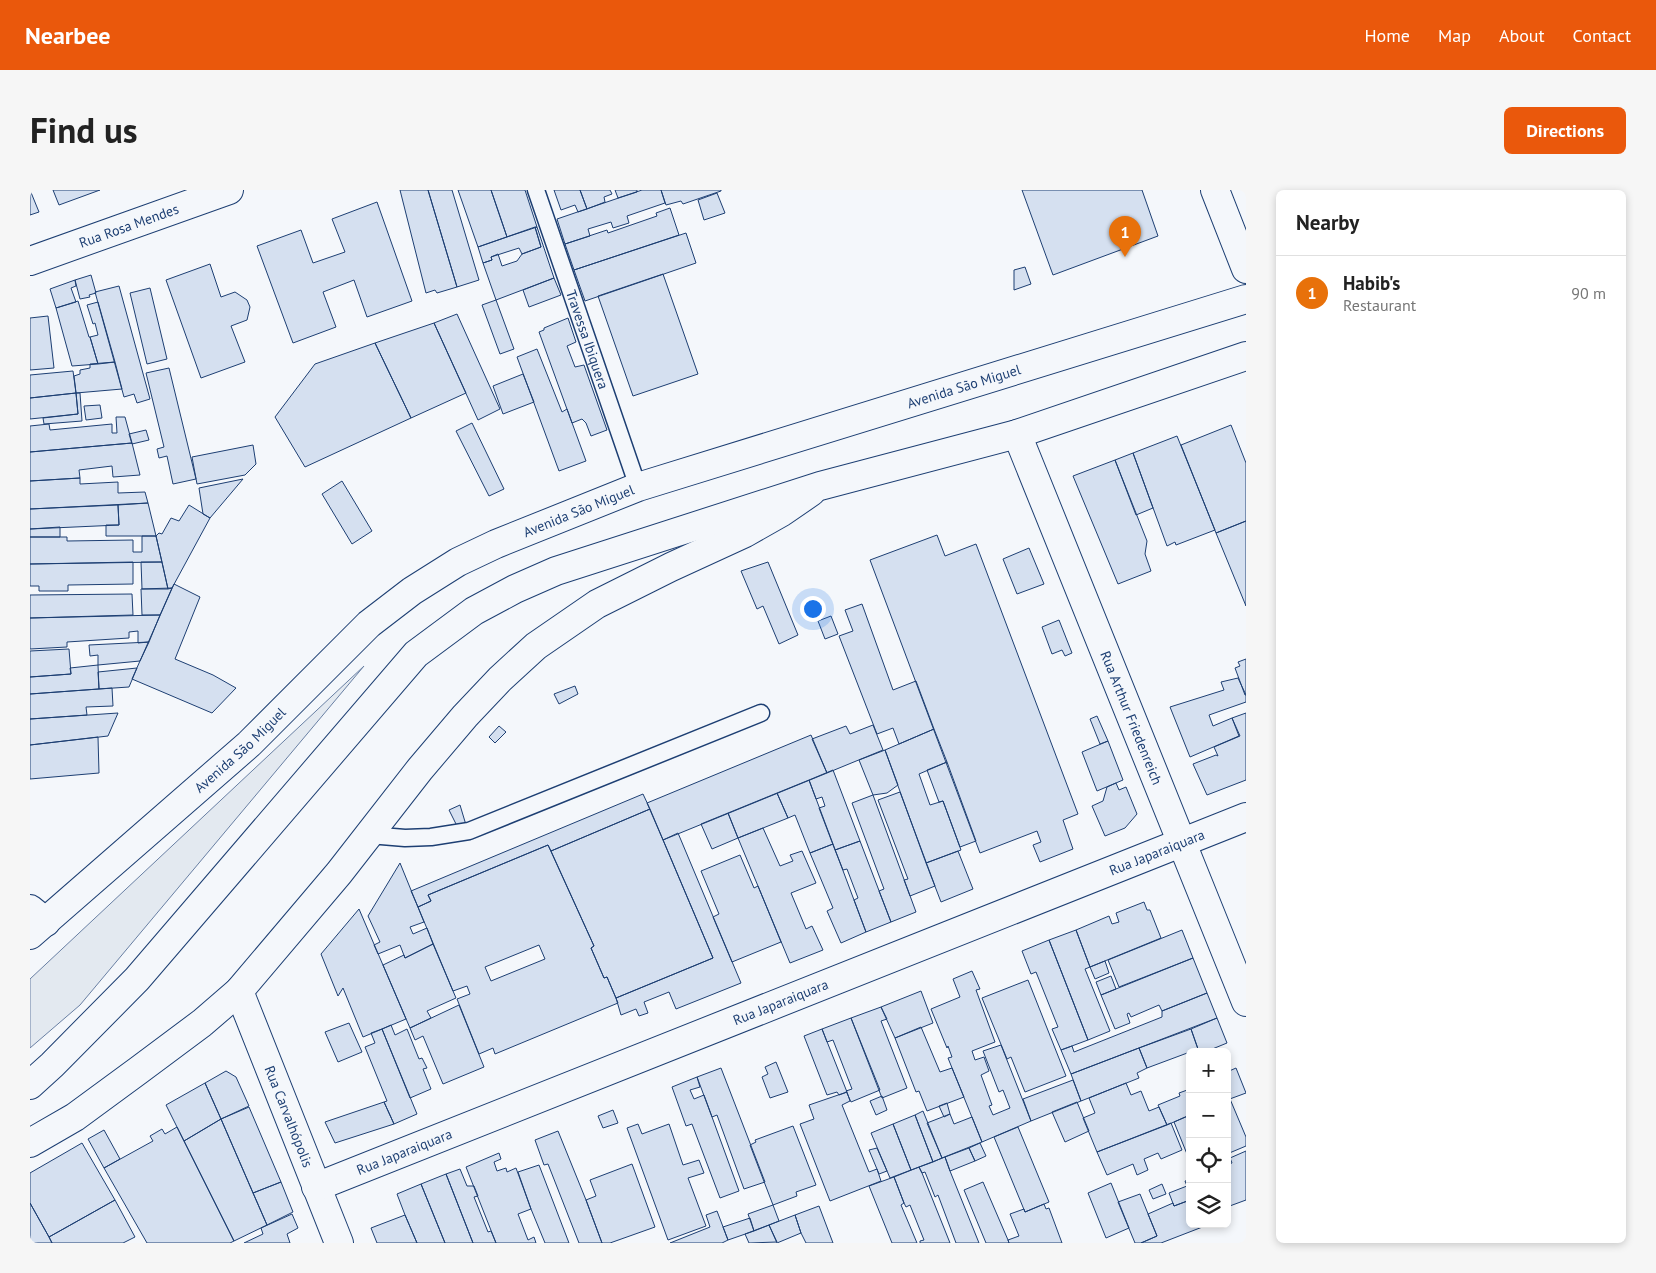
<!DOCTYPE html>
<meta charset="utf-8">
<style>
:root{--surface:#fff;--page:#f6f6f6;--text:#222;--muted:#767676;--line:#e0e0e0;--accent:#ea580c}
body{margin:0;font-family:"PT Sans",sans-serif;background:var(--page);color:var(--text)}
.controls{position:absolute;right:15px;bottom:15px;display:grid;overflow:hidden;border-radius:8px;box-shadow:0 2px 8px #0003}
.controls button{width:45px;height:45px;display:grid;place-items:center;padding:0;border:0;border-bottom:1px solid var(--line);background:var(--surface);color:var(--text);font:25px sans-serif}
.you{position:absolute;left:782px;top:418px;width:18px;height:18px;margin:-12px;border:4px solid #fff;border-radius:50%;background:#1a73e8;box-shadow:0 0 0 8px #1a73e833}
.badge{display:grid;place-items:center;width:32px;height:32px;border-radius:50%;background:var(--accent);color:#fff;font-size:16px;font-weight:700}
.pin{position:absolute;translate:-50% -41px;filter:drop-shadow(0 1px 2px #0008)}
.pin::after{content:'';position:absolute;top:26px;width:18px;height:15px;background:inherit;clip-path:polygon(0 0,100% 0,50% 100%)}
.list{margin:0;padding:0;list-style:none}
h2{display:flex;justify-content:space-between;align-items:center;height:65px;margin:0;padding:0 20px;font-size:21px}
h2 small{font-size:16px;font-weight:400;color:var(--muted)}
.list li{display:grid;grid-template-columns:32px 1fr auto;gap:15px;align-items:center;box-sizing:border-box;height:75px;padding:0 20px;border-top:1px solid var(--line)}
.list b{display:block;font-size:19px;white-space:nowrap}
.list p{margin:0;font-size:16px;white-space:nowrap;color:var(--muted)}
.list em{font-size:16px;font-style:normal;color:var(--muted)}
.icon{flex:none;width:28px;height:28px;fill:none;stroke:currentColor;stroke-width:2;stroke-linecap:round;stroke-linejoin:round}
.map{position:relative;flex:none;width:1216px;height:1053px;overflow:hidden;border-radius:8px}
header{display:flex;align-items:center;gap:30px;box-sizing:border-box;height:70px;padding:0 25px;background:var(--accent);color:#fff}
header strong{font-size:24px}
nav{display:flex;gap:28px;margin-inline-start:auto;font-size:18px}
.intro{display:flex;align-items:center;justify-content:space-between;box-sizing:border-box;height:120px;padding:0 30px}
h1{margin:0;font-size:35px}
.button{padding:12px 22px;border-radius:8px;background:var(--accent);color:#fff;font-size:18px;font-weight:700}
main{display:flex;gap:30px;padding:0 30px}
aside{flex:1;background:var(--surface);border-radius:8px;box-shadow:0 2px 8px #0003}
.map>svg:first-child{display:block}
.green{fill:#e3e9f0;stroke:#687fa3}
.building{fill:#d5e0f0;stroke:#1d3f73;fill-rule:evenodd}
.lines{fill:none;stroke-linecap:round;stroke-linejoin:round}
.lane-casing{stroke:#1d3f73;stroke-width:19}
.street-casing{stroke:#1d3f73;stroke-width:30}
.secondary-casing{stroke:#1d3f73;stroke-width:30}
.primary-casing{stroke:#1d3f73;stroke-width:30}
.lane{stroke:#f4f7fb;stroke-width:16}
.street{stroke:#f4f7fb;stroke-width:28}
.secondary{stroke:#f4f7fb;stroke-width:28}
.primary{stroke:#f4f7fb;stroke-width:28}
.labels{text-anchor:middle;stroke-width:4;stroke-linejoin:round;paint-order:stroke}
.street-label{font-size:14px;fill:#1d3f73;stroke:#f4f7fb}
</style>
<header>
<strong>Nearbee</strong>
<nav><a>Home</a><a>Map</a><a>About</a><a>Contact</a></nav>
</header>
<div class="intro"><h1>Find us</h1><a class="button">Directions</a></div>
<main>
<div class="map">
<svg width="1216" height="1053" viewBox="0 0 1216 1053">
<rect width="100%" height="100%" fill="#f4f7fb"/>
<path class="green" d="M334 476 50 815 0 858V789Z"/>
<path class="building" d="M0 0 9 22 0 25Z
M23 0H70L29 15Z
M370 0H398L427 97 407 103 405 100 396 103Z
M398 0H422L449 90 427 97Z
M428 0H461L477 47 448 57Z
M461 0H495L507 37 477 47Z
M524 0H550L557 19 548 22 545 15 531 20Z
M550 0H580L582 4 574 7 575 12 557 19Z
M585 0H607V2L588 8Z
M612 0H631L635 13 597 26 599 33 583 38 581 32 558 39 560 46 535 54 527 29Z
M631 0H691V1L653 14 651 11 636 15Z
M992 0H1112L1128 46 1023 85Z
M687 3 695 23 674 30 668 10Z
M347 12 382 111 337 127 324 90 293 102 306 137 263 153 227 56 271 40 283 73 315 62 302 29Z
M640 18 649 45 544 80 535 54 577 40 578 43 627 26 626 23Z
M505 37 511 57 492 64 489 58 461 67 462 70 453 73 448 57Z
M505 37H507L524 88 466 110 453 73 462 70 461 67 468 64 472 76 487 71 492 64 511 57Z
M656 43 666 73 555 111 544 80Z
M180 74 191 107 205 102 217 110 220 117 217 130 201 136 215 172 171 188 136 90Z
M995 77 1001 94 984 100V80Z
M633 84 668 184 603 206 568 106Z
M61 85 66 103 59 105 60 107 50 109 45 90Z
M524 88 531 105 499 117 493 100Z
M45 90 46 96 41 98 46 112 26 118 20 99Z
M89 96 120 209 107 213 104 204 94 207 65 102Z
M120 98 137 169 117 174 100 103Z
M466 110 484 159 470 164 452 115Z
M48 111 59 147H60L68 174 42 176 26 118Z
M68 112 85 172 68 174 60 147 68 145 65 133 63 134 57 115Z
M427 124 470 219 448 230 404 133Z
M18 126 24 178 0 180V128Z
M538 128 546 152 537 156 545 177 554 175 577 240 561 246 556 233 552 229 542 233 509 142 514 140V138Z
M404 133 436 203 381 228 345 153Z
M345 153 381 228 275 277 245 227 285 174Z
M507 159 532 222 537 219 556 271 529 281 487 167Z
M85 172 92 199 46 203 44 186 50 184V180L60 178V174Z
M139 178 166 289 143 294 137 266 129 268 127 259 134 257 116 183Z
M43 181 46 203 0 208V185Z
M493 184 504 212 473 224 463 196Z
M46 203 48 224 0 229V208Z
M46 203H50L52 231 14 234 13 228 48 224Z
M70 215 72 228 56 230 54 216Z
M86 227H95L102 253 0 262V236L19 234 20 240 82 234V243H87Z
M442 233 474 299 459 306 426 241Z
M1201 235 1216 273V331L1186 343 1151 255Z
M116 240 119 250 102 254 99 244Z
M1147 246 1185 340 1146 355 1145 352 1137 356 1103 263Z
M102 253 110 285 83 287 82 276 49 280 50 288 0 291V262Z
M223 255 226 274 215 285 167 294 162 267Z
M1103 263 1123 318 1106 325 1085 270Z
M1085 270 1117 351 1115 364 1121 381 1088 394 1043 286Z
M50 288V294L88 292V303L115 302 118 313 0 319V291Z
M213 289 180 328 173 324 169 298Z
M312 291 342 341 322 354 292 304Z
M118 313 126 346H76V335H89L88 315Z
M88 315 89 335 0 339V319Z
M159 315 180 328 142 398 138 399 126 346 129 343 132 344 141 328 149 331Z
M1216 331V416L1186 343Z
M30 337V347H0V339Z
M907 345 915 366 946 354 1048 624 1033 630 1043 659 1010 672 1003 655 1011 652 1007 641 950 663 840 370Z
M112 346H126L132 372 0 374V347H37V351L103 350V362H112Z
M999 358 1014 394 987 404 973 369Z
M103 372V394L38 395V401H9V396H0V374Z
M111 372H132L138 399H112Z
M738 372 768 445 749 454 733 416 727 419 711 381Z
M144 394 170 407 145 469 183 485 206 498 182 523 102 489Z
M142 398 130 425H112L111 399Z
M102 404 103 425 0 428V405Z
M832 414 863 500 886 491 904 539 869 554 863 538 847 544 809 446 823 441 815 420Z
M130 425 119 452 108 453V441L99 442V448L37 452V457L0 459V428Z
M801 426 808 444 795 449 788 431Z
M1029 430 1042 463 1035 466 1032 460 1022 464 1012 437Z
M119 452 110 471 68 475V465L60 466 59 455Z
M39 459 41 484 0 487V461Z
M1216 469V505H1215L1205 478 1210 476 1208 472Z
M68 475 69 499 0 504V487L41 484 40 478Z
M107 478 99 497 69 499 68 482Z
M1208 488 1216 505V512L1179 525 1183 536 1202 528 1209 546 1160 567 1140 517 1194 500 1191 492Z
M545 496 548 504 529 514 524 504Z
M82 498 83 516 56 517 57 525 0 529V504Z
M88 523 78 546 0 555V529Z
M1216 523V590L1177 605 1163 574 1186 565 1188 566 1184 557 1210 546 1202 528Z
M1067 526 1078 551 1070 554 1060 529Z
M843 535 853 560 797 583 782 549 816 536 820 544Z
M469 536 476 542 465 553 459 547Z
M904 539 917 572 889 584 900 615 913 611 931 660 896 673 855 560Z
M781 545 797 583 633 650 617 613Z
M68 547 69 583 0 589V555Z
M1078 551 1093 590 1067 601 1052 562Z
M855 560 868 595 857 603 843 605 829 570Z
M917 572 946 651 930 657 913 611 909 612 897 580Z
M803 580 830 651 805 660 789 618 795 616 792 607 786 609 779 590Z
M779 590 803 654 780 663 765 625 758 628 747 603Z
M1086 593 1089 600 1096 597 1107 624 1095 638 1075 646 1062 616 1073 611 1077 597Z
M870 602 905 696 880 706 874 690 878 689 848 610Z
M747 603 758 628 708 648 698 623Z
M613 604 620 619 521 661 518 655 398 705 401 711 388 717 381 701Z
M843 605 886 722 861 732 849 701 854 699 822 613Z
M430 615 436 635 428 638 419 620Z
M620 619 683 768 586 808 577 787 574 788 561 758 564 756 521 661Z
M698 623 708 648 682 659 671 634Z
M733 638 750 676 763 671 760 665 772 661 786 693 761 703 776 739 782 736 793 760 760 773 708 648Z
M648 643 711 793 646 819 639 802 614 812 618 823 609 826 606 819 591 825 586 808 683 768 633 650Z
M830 651 861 732 836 742 824 710 828 708 817 679 813 680 805 660Z
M803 654 836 742 811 753 797 721 803 718 780 663Z
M518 655 564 756 561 758 574 788 577 787 588 813 465 864 463 858 449 864 427 809 440 804 437 796 423 801 388 717 401 711 398 705ZM509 755 515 769 461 791 455 777Z
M928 661 943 699 911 712 896 673Z
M710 665 724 698 728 696 751 752 702 772 683 727 689 724 671 681Z
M370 673 394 732 380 737 383 744 397 738 403 754 375 768 370 755 348 764 344 755 350 752 338 726Z
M1114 712 1117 720H1120L1131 748 1060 777 1046 740 1079 726 1082 734 1089 732 1086 723Z
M329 719 376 829 333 847 313 798 308 806 291 764Z
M1046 740 1060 777 1055 779 1080 841 1058 850 1019 750Z
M1152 740 1163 768 1089 797 1078 770Z
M1019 750 1058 850 1031 860 1022 839 1028 837 1006 782 1001 784 992 761Z
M403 754 426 808 397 821 401 828 380 838 353 775 374 765 375 768Z
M1163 768 1177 803 1132 821 1129 815 1101 827 1099 823 1097 824 1100 833 1085 839 1071 805Z
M1075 771 1079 783 1065 789 1060 777Z
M942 781 950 799 946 800 965 852 942 861 945 870 954 867 959 881 951 885 962 915 959 916 963 925 980 918 973 900 969 902 953 861 971 855 1001 931 952 952 918 868 922 867 918 856 917 858 901 819 930 807 923 789Z
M1081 786 1086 799 1071 805 1066 792Z
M998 790 1036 886 995 902 981 867 977 869 952 808Z
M891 801 903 833 865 848 851 817Z
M1177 803 1187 828 1041 884 1031 860 1042 856 1044 862 1132 827V821Z
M429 815 454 877 413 894 393 846 385 850 380 838Z
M851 817 857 829 851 831 877 898 852 908 821 828Z
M821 828 850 900 821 912 816 901 822 899 803 850 797 852 792 839Z
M1187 828 1197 853 1175 862H1169L1161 839Z
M319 833 332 862 308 872 295 842Z
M361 835 365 845 377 839 389 869 392 868 397 878 393 879 401 899 380 908 352 839Z
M891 837 910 882 922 878 934 907 897 921 889 901 886 902 865 848Z
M352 839 387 924 364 934 354 912 357 911 335 857 345 853 341 843Z
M792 839 817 902 809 905 807 902 797 905 774 846Z
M1161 839 1168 859 1117 878 1109 858Z
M1109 858 1117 878 1107 883 1109 888 1051 911 1041 884Z
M746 872 758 902 740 908 732 887 738 884 735 877Z
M691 878 735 992 714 999 687 925 682 927 667 887Z
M1206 878 1216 903 1197 910V882Z
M196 881 206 887 219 916 191 929 175 893Z
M667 887 670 897 660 900 664 909 674 905 709 1001 690 1008 662 934 656 936 642 897Z
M1043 890 1051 911 1001 931 993 909Z
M175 893 191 929 154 951 136 915Z
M1096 893 1101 905 1111 901 1119 921 1129 917 1137 935 1067 962 1053 928 1065 923 1059 908Z
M1160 899V925L1137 935 1128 915 1150 906 1149 903Z
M817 902 820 911 812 915 839 982 847 979 851 991 800 1011 770 934 784 929 779 915Z
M852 906 857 920 846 925 840 911Z
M1200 909 1216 947V956L1197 964V910Z
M354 912 364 934 305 953 295 932Z
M1047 912 1059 941 1035 952 1022 922Z
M917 913 920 924 914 927 909 916Z
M219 917 251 992 223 1003 191 929Z
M583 920 588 933 573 938 568 926Z
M893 921 912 968 903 972 885 925Z
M920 924 924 934 942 927 952 952 912 968 897 933Z
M885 925 903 972 881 980 863 934Z
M1160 925V963L1157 964 1144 932Z
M191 929 237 1035 204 1051 154 951Z
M1141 933 1152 960 1131 969 1128 963 1114 969 1118 980 1107 985 1103 974 1077 985 1067 962Z
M608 934 612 944 639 934 653 975 669 970 674 983 658 988 676 1036 638 1050 597 938Z
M863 934 881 980 860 988 841 943Z
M763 936 786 995 766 1002 767 1006 743 1015 720 955 726 952 725 950Z
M147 937 204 1051 200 1053H117L74 978 123 951 120 946 132 939 135 944Z
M988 937 1019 1012 995 1022 964 947Z
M74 940 90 969 74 978 58 949Z
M528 941 556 1010 572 1053H549L518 974 514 975 505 950Z
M52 953 85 1010 19 1047 0 1013V983Z
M950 953 956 966 945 971 939 958Z
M847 958 857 981 849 984 839 960Z
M939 958 945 971 920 981 915 967Z
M1216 961V1010L1197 1017V975L1202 973 1200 968Z
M469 963 471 969 464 972 467 981 476 978 477 982 486 978 501 1019 488 1024 498 1050 504 1047 506 1053H466L436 977Z
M915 967 920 981 949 1053H926L908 1005 905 1007 895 982 892 983 889 977Z
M602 974 625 1037 580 1053H572L556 1010 566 1006 560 990Z
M509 975 539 1053H515L501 1019 488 982Z
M889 977 892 983 920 1053H890V1051L894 1050 880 1015 876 1017 874 1013 864 987Z
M430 979 437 996H444L448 1006 444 1007 458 1042 461 1041 466 1053H443L416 984Z
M416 984 443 1053H415L391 994Z
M864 987 874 1013 871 1015 887 1053H862L839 996Z
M1160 990V1010L1144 1016 1139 1003 1157 996 1155 991Z
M251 992 263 1022 237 1035 223 1003Z
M953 992 978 1050 979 1053H956L934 1000Z
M1081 993 1099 1038 1076 1048 1058 1003Z
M391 994 415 1053H387L375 1025 367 1004Z
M1132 994 1136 1004 1123 1009 1119 1000Z
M1110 1004 1127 1046 1111 1053H1105L1088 1012Z
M85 1010 105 1047 93 1053H22L19 1047Z
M1160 1010V1034H1175V1036L1131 1053H1111L1127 1046 1118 1024 1143 1013 1144 1016Z
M0 1013 19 1047 22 1053H0Z
M1014 1014 1016 1019 1019 1018 1032 1053H979L978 1050 989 1046 980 1024 994 1019 995 1022Z
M743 1015 749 1031 724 1041 718 1024Z
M789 1016 803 1053H776L771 1043 765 1025Z
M687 1021 698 1050 692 1053H640L680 1037 676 1025Z
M262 1024 268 1038 257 1044 260 1053H214L233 1044 231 1038Z
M375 1025 387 1053H347L341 1038Z
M765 1025 771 1043 747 1053 739 1035Z
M720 1028 724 1041 698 1050 693 1037Z
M739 1035 747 1052 719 1053 715 1044Z"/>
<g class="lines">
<g class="lane-casing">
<g id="lane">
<path id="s1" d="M506 0 608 297"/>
<path d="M339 645 375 648 401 647 439 641 731 523"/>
</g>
</g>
<g class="street-casing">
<g id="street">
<path id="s2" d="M0 71 199 0"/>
<path id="s3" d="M987 244 1216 812"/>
<path d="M0 719 16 732"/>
<path id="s4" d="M209 801 309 1053"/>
<path d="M0 953 45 927 109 880 172 833 209 801 309 683 390 579 435 526 470 489 506 456 567 414 641 377 715 343 752 322 781 302"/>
<path id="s5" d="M286 997 1216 627"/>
</g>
</g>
<g class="secondary-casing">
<path id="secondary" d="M1185 0 1216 79"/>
</g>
<g class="primary-casing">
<g id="primary">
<path id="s6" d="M0 745 219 554 339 434 382 401 428 372 466 354 608 297 1216 109"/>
<path d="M0 895 22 875 107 789 386 464 444 421 485 399 526 381 790 296 987 244 1216 166"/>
</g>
</g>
<use href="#lane" class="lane"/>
<use href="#street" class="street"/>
<use href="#secondary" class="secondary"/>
<use href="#primary" class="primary"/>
</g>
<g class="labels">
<g class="street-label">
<text dy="5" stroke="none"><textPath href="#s2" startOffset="105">Rua Rosa Mendes</textPath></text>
<text dy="5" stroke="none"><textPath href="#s1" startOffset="158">Travessa Ibiquera</textPath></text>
<text dy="5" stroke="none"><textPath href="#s6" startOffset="1105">Avenida São Miguel</textPath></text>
<text dy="5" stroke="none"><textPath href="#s6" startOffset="700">Avenida São Miguel</textPath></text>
<text dy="5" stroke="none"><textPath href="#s3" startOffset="306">Rua Arthur Friedenreich</textPath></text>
<text dy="5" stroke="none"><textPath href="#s6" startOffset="280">Avenida São Miguel</textPath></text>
<text dy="5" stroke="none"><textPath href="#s5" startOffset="905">Rua Japaraiquara</textPath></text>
<text dy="5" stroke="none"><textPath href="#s5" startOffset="500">Rua Japaraiquara</textPath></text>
<text dy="5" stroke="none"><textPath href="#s4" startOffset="135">Rua Carvalhópolis</textPath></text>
<text dy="5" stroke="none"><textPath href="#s5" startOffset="95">Rua Japaraiquara</textPath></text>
</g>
</g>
</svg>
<div class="controls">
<button>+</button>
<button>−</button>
<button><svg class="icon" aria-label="locate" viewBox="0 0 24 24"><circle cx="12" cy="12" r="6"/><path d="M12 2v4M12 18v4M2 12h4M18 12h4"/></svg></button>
<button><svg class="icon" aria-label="layers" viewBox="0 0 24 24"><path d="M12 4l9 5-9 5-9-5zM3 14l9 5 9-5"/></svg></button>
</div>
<div class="you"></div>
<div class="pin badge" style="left:1095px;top:67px;background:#e8710a">1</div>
</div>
<aside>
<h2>Nearby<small></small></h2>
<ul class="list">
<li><span class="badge" style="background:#e8710a">1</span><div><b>Habib's</b><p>Restaurant</p></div><em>90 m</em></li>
</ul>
</aside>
</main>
